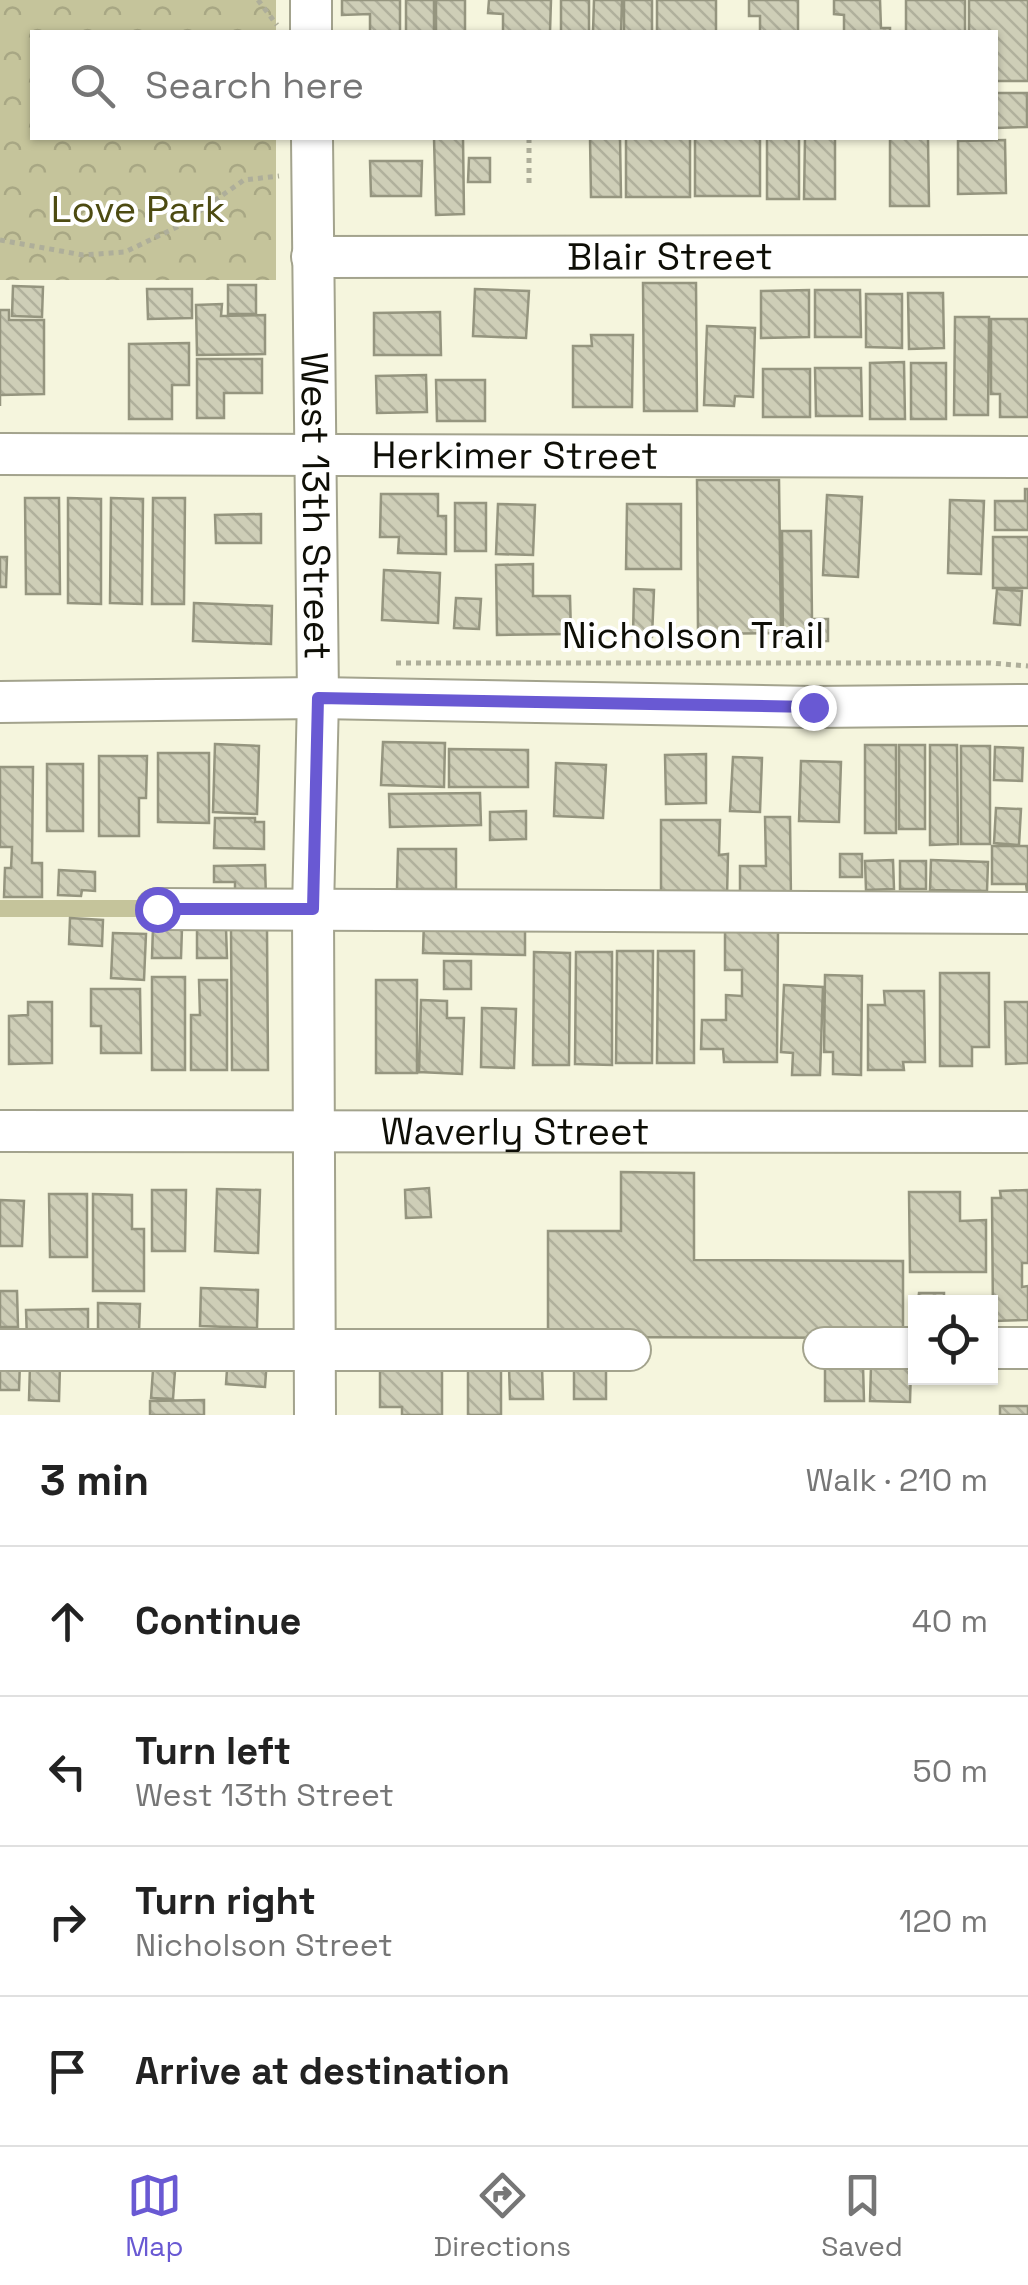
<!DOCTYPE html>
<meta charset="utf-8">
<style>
:root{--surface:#fff;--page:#f2f2f2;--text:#222;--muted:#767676;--line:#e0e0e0;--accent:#6959d3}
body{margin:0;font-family:"Space Grotesk",sans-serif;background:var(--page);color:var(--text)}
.controls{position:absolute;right:30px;bottom:30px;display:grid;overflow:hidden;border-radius:0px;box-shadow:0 2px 8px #0004}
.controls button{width:90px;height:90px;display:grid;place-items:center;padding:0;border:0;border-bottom:2px solid var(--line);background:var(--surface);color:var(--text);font:50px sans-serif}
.stop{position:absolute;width:30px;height:30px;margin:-22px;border:8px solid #6959d3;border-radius:50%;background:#fff}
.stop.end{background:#6959d3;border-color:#fff;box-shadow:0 2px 10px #0008}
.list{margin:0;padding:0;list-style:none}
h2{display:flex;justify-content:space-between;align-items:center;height:130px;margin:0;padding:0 40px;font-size:42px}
h2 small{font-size:32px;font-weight:400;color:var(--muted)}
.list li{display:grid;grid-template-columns:65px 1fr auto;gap:30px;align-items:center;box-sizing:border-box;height:150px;padding:0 40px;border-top:2px solid var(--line)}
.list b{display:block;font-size:38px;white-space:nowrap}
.list p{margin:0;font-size:32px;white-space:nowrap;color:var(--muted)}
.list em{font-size:32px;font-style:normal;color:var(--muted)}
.icon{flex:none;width:55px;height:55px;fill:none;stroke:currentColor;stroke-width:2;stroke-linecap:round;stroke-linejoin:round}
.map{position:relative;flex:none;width:1028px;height:1415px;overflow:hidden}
.search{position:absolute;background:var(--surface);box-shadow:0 2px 8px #0004;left:30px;right:30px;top:30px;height:110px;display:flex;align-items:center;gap:25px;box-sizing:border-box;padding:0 35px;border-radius:0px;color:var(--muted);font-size:38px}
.sheet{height:730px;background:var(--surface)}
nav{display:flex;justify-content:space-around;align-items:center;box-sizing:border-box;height:140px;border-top:2px solid var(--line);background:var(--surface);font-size:28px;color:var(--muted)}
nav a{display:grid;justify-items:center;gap:5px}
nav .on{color:var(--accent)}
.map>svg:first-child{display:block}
.grass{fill:#c5c49b}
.park{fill:url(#park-crowns)}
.building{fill:url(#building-back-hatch);stroke:#95957f;stroke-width:2.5}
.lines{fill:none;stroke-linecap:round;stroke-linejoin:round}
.minor-casing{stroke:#a3a38d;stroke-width:44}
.path{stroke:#aeae9a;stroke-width:5;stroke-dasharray:5 5;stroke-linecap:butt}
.minor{stroke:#fff;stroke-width:40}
.route{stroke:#6959d3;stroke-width:12}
.labels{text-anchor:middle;stroke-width:8;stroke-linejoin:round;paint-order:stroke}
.park-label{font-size:38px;fill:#4d4b12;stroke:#fff}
.street-label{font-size:38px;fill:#0e0e06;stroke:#fff}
</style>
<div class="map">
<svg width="1028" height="1415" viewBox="0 0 1028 1415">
<defs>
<pattern id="park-crowns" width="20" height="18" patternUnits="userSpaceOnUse" patternTransform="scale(2.5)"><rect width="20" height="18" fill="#c5c49b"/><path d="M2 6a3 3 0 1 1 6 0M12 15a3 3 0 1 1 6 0" fill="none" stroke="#a8a784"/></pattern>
<pattern id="building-back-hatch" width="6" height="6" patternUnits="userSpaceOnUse" patternTransform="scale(2.5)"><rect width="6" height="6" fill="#ceceb7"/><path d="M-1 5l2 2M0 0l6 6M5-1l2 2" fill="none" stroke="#b0b09c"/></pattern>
</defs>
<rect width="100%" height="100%" fill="#f5f5dd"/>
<path class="grass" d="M0 900H149V917H0Z"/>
<path class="park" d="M0 0H276V32H32V138H276V280H0Z"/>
<path class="building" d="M342 0H400V32H370V14L342 15Z
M406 0H434V32H406Z
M436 0H465V32H436Z
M489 0H551L550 32H503V14L488 13Z
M561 0H589V32H561Z
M594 0H622L621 32H593Z
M624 0H652V32H624Z
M657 0H716V32H657Z
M749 0H798V32H760V16H749Z
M834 0H880L881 28H890V32H844V15L834 14Z
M906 0H965V32H906Z
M969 0H1028V81H996V32H969Z
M996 93H1027V127L996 128Z
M434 138H463L464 214 436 215Z
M590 138H620L621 197H591Z
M626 138H690V197H626Z
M695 138H760V196H695Z
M767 138H799V199H767Z
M805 138H835V199H804Z
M890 138H928L929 206H890Z
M1005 140 1006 193 958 194V141Z
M469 158H490V182H468Z
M370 161H422L421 196H371Z
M643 283H696L697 411H644Z
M228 285H256V314H228Z
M13 286 43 287 42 317 12 316Z
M147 289H192V318L148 319Z
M475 289 529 291 526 338 473 336Z
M809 290V337L761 338V291Z
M815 290H860L861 337H815Z
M908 293H943L944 348 909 349Z
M866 294H902V348L866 347Z
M222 304 221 316 265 315V354L197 355 196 305Z
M0 310H9V320H44V394L0 395V406Z
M440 312 441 355H374V313Z
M955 317H989L988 415H954Z
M991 319H1028V417H1000V394H991Z
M707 326 755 328 753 397 735 396 734 406 704 405Z
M591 335H633L632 407H573V346H592Z
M189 343V385H172V419H129V344Z
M197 359H262V393H224V418H197Z
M904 362 905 419H870V363Z
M911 363H946V419H911Z
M815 368H861L862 416H816Z
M763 369H810V417H763Z
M426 375 427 412 377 413 376 376Z
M436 380H485V421H437Z
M697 480H779L781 633 698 634Z
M1025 489H1028V530H995V501H1025Z
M381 494H438V516H446V554L398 553 399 537H380Z
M827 495 862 497 858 577 823 575Z
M25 498H59L60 594H26Z
M68 498 101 499V604L68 603Z
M111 498 143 499 142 604 110 603Z
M153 498H185L184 604H152Z
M950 500 984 501 981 574 948 573Z
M455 503H486V551H455Z
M498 504 535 505 533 555 496 554Z
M627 504H681V569H626Z
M261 514V543H216L215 515Z
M782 531H811L812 619H828V641L783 642Z
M993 537H1028V588H993Z
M0 557H7L6 587H0Z
M533 564V596H570L571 634 497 635 496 565Z
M384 570 440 573 438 623 382 620Z
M634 589 654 590 652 637 633 636Z
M997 589 1022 591 1020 625 994 623Z
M456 598 481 599 479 629 454 628Z
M194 603 272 606 271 644 193 641Z
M383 742 445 743 444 787 381 785Z
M215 744 259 746 257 814 213 812Z
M865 745H896V833H865Z
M899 745H925V829H899Z
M930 745H957L958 844 930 845Z
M961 746H990V844H961Z
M995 747 1023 748 1022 781 994 780Z
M449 749 528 750V787H449Z
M158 753H209V823L158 822Z
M706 754V803L666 804 665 755Z
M99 756H147L146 798H139V836H99Z
M733 757 762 758 760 812 730 811Z
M801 761 841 762 839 822 799 821Z
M556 763 606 765 603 818 554 816Z
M47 764H83V831H47Z
M0 767H33L32 863H42V897H4L5 868H11L12 847H0Z
M480 793 481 825 390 827 389 794Z
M996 808 1021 809 1019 845 994 843Z
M526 811V839L490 840V812Z
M765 817H790L791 899H740V866H766Z
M215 818H255V822H264V849L214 848Z
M661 820H720L719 855 728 854 727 897H661Z
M992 846H1028V899L1026 884H992Z
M398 849H456V889H397Z
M840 854H862V877H840Z
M893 860 894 889 866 890 865 861Z
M931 860 988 862 987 891 930 890Z
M900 861H926V889H900Z
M265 865 266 898 235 899V882H214V866Z
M59 870 95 872V891L82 890 81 896 58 895Z
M70 918 103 920 102 946 69 944Z
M424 920 525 922V955L423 953Z
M153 927 182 928 181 958H152Z
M226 928 227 958H197V929Z
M231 928H267L268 1070H232Z
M725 929H778L777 1062H724L723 1049H701L702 1020H726V995L742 996V970H725Z
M113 933 146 934 144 980 111 978Z
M617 951H653L652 1063H616Z
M658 951H694V1063H657Z
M534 952 570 953 569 1065H533Z
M576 952H612V1065L575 1064Z
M444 961H471V989H444Z
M940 973H989V1047H972V1066H940Z
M825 975 862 976 861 1075 833 1074V1052H824Z
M152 977H185V1070H152Z
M199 980H227V1070H191V1015H200Z
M376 980H417V1073H376Z
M784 985 823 987 820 1075H792L793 1053 781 1052Z
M91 989H140L141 1053H101V1026H91Z
M884 991H924L925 1062H903L904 1070H868V1005H885Z
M421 1000 447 1001V1018H464L462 1074 419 1072Z
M28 1002H52V1063L9 1064V1016L28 1015Z
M1005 1002H1028V1063L1006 1064Z
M482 1008 516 1009 514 1068 481 1067Z
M621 1172 694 1173V1260L903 1261V1338L548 1337V1231H621Z
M429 1188 431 1217 406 1218 405 1190Z
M217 1189 260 1190 258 1253 215 1251Z
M152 1190H186L185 1251H152Z
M1028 1190V1263H1022V1287L1028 1286V1320L993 1321 992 1198H1001L1000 1191Z
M909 1192H960V1221L986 1220V1272H910Z
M49 1194H87V1257H50Z
M93 1194 132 1195V1229H144V1291H93Z
M0 1200 24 1201 22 1246H0Z
M201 1288 258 1290 257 1328 200 1326Z
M0 1291H17L18 1327H0Z
M919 1293H944V1302H918Z
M98 1303 140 1304 139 1332 98 1330Z
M88 1309V1339L27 1340 26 1310Z
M228 1355 267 1358 265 1387 226 1384Z
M380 1358 442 1368V1415H402V1407H380Z
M0 1361 20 1362 19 1390H0Z
M30 1365 60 1366 59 1401 29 1400Z
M501 1366V1415H468V1367Z
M574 1366H606V1399H574Z
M863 1366 864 1401H825V1367Z
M871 1366 911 1367 910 1402 870 1401Z
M509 1367H542L543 1399H510Z
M153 1370 175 1371 173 1399 151 1398Z
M204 1400V1415H150V1401Z
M1000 1406H1028V1415H1000Z"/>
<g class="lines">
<g class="minor-casing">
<g id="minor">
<path d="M311 0V32"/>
<path id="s1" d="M312 138 318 698 313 909 315 1415"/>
<path id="s2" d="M312 257 1028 256"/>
<path id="s3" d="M0 454 1028 457"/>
<path d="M0 702 318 698 813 707 1028 705"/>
<path d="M157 909 1028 913"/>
<path id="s4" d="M0 1131 1028 1132"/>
<path d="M824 1348H916"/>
<path d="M990 1348H1028"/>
<path d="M0 1350H630"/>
</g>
</g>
<path class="path" d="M258 0 277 25
M529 138V188
M0 240 83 255 125 252 177 227 244 180 279 176
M396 663H990L1028 666"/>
<use href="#minor" class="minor"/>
</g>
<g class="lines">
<path class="route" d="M157 909H313L318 698 813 707"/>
</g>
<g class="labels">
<g class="park-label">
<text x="138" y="222">Love Park</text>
</g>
<g class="street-label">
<text dy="13" stroke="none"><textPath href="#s2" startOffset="358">Blair Street</textPath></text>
<text dy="13" stroke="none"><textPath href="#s3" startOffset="515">Herkimer Street</textPath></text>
<text dy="13" stroke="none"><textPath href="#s1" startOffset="368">West 13th Street</textPath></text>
<text x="693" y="648">Nicholson Trail</text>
<text dy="13" stroke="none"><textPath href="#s4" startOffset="515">Waverly Street</textPath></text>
</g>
</g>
</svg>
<div class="controls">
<button><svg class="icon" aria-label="locate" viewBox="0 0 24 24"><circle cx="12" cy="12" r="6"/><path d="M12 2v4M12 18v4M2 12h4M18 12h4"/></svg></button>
</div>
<div class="stop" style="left:157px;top:909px"></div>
<div class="stop end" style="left:813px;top:707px"></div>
<div class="search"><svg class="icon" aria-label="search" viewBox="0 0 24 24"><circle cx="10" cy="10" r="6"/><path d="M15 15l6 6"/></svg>Search here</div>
</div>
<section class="sheet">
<h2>3 min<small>Walk · 210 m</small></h2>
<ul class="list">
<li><svg class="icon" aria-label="ahead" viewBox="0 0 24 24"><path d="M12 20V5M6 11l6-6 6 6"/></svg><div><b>Continue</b></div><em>40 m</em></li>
<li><svg class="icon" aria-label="left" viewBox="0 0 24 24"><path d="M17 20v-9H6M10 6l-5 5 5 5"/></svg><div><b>Turn left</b><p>West 13th Street</p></div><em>50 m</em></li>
<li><svg class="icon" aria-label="right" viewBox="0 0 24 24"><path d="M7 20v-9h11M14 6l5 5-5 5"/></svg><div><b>Turn right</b><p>Nicholson Street</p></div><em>120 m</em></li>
<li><svg class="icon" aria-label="arrive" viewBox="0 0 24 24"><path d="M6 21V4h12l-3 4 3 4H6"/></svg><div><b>Arrive at destination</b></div></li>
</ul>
</section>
<nav>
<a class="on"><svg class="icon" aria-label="map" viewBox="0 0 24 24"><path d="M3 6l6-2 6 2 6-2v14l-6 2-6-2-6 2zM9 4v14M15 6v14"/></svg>Map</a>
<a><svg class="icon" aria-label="directions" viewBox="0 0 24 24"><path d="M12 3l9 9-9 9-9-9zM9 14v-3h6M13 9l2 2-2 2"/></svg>Directions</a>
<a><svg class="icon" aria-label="saved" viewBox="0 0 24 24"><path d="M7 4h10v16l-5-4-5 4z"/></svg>Saved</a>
</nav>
